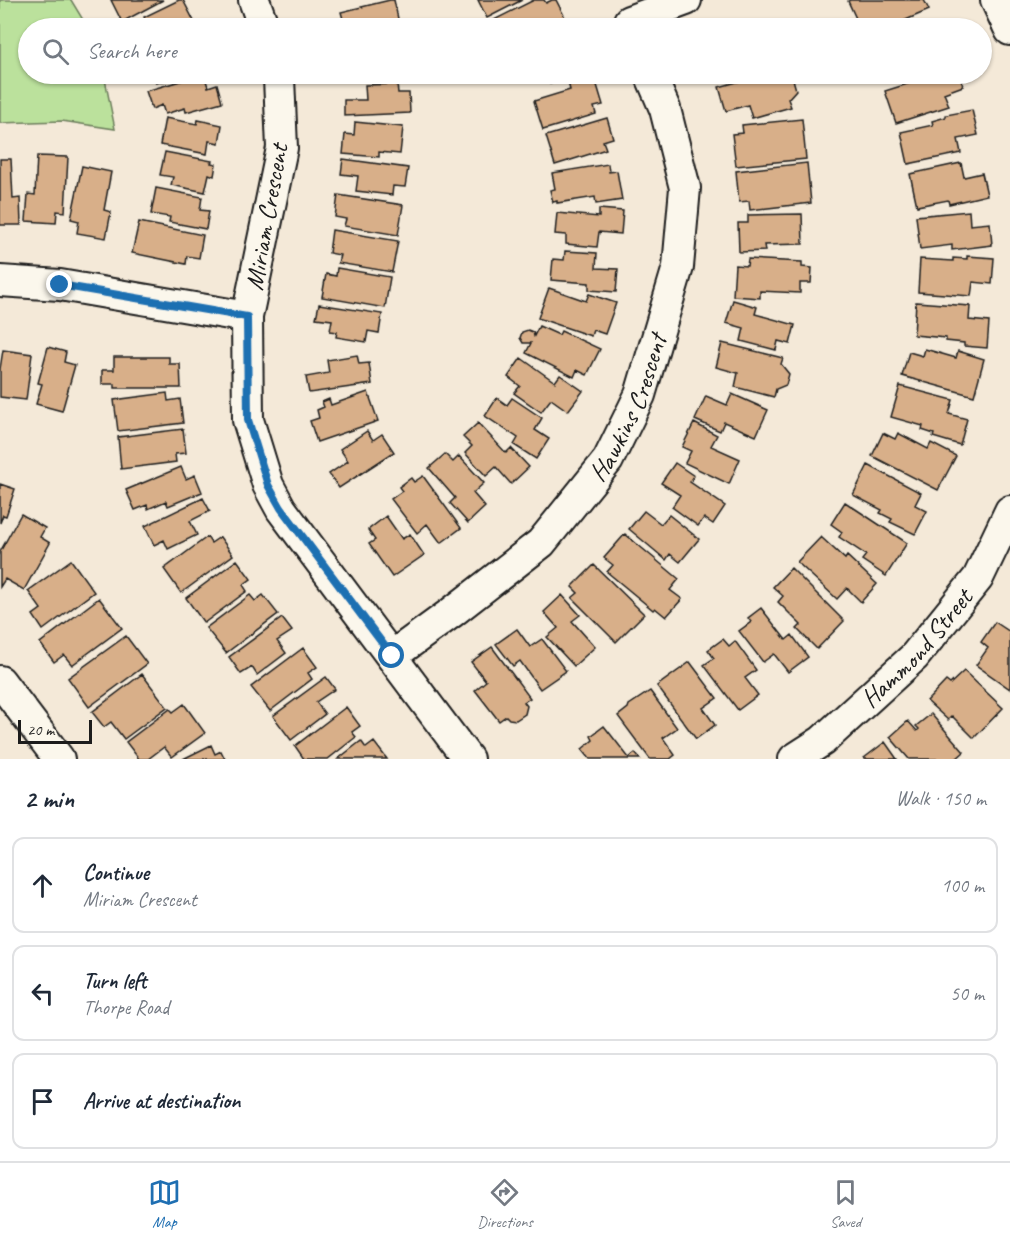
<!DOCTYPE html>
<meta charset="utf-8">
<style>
:root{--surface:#fff;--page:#f2f2f3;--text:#1f2937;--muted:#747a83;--line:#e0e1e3;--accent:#1f6fb2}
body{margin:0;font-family:Caveat,sans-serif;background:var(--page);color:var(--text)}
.scale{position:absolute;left:18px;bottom:15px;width:74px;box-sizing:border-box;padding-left:6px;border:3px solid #1c1c1c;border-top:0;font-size:16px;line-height:21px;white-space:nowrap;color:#1c1c1c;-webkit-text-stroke:4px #fbf7ec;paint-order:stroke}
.stop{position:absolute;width:18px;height:18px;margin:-14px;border:4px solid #1f6fb2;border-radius:50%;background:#fff}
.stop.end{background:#1f6fb2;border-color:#fff;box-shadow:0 2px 6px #0008}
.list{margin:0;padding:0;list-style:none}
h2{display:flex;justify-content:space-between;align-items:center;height:78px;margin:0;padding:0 24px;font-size:26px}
h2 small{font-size:20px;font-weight:400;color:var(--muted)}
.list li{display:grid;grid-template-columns:39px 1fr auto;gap:18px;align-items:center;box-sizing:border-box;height:96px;margin:0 12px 12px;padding:0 12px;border:2px solid var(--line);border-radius:12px}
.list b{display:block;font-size:22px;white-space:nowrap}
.list p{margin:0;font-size:20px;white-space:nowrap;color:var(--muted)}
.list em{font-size:20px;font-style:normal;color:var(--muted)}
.icon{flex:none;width:33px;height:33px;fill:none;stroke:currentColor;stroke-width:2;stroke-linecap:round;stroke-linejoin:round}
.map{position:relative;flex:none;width:1010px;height:759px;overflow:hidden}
.search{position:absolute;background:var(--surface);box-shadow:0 2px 4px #0004;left:18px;right:18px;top:18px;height:66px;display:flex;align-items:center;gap:15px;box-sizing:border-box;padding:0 21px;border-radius:33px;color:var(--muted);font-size:22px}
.sheet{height:402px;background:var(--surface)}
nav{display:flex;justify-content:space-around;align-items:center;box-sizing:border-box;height:84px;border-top:2px solid var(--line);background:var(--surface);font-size:16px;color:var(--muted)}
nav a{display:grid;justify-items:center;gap:3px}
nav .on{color:var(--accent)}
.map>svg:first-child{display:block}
.green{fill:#bbe19c;stroke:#6c7e5c;stroke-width:1.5}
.building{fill:#d8af89;stroke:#1c1c1c;stroke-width:1.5}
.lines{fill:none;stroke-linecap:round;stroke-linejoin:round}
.minor-casing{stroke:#1c1c1c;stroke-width:34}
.minor{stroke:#fbf7ec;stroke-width:30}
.route{stroke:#1f6fb2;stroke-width:8}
.labels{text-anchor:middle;stroke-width:4.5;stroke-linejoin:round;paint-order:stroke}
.street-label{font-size:26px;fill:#1c1c1c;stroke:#fbf7ec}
</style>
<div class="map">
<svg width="1010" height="759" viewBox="0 0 1010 759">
<rect width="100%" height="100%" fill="#f4e9d8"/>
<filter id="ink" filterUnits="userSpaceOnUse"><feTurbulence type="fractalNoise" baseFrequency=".0167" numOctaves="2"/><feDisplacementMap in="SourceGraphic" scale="12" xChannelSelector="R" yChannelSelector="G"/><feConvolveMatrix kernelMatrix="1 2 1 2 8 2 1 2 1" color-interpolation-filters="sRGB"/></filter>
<g filter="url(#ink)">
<path class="green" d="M0 0H71L88 28H28V74H104L115 129 62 121 0 123Z"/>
<path class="building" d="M111 0H163L122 22Z
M179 0H183L196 25 190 28H139L148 24 144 17Z
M390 0H394L400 28H333L331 22 343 19 341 12Z
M478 0H522L487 18Z
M534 0H544L546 3 552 0H556L570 27 566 28H493L490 22Z
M850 0H924L929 10 887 28H863L859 25 848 1Z
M153 74H189L156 83Z
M204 74 208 87 217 84 222 102 186 112 185 108 165 114 162 105 152 109 146 91Z
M533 74H575L550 84 547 76 536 81Z
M715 74H743L717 81Z
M765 74H781L782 78 788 77 793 79 796 90 788 99 791 107 752 118 748 105 726 111 719 87Z
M926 74H959L963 86 944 93 949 106 896 123 885 91 917 81 916 77Z
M594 75 603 105 594 107 596 114 543 130 534 101 570 90 568 82Z
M397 84 398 93H409L410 113 344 116V100H366L365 85Z
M972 110 978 135 958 139 961 153 908 164 901 132 933 125 932 121 946 117V115Z
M165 118 197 124 198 120 222 125 219 143 209 141 207 154 160 145Z
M607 118 613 138 603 141 606 149 555 165 546 136Z
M802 119 806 159 736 166 732 134 743 133 742 125Z
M355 122 403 127 400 154 379 152V157L343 154 345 134 354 135Z
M165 152 212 161 211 163 216 164 214 176 209 174 205 192 171 185 173 177 160 175Z
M37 156 68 157 65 212 57 211 56 223 26 221 28 194 35 195Z
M0 159H11L13 199 20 198 21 225H0Z
M343 159 408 168 405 187 393 186 392 195 356 191 358 176 341 174Z
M807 163 811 203 750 210 749 201 739 202 736 171Z
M961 163 964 177 982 173 987 195 949 204 948 200 917 206 910 174Z
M608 164 609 172 617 171 622 200 596 204 595 197 557 203V201L553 202 550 190 555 189 552 173Z
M82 166 111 172 104 210 111 212 106 238 77 233 79 221 71 219Z
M156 188 202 197 200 210 209 211 206 229 169 222 170 217 151 214Z
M338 195 403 205 398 235 344 226 346 219 335 217Z
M599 209 623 211 621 234 599 232 597 247 566 244V235L555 234 557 213 599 217Z
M969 211 970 225 990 223 992 245 952 250V245L920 249 916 216Z
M802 214 803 244 764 245 765 251 739 252 738 223H748V215Z
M139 222 203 235 199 258 187 256 186 264 132 253Z
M332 230 398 241 392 272 338 263 340 255 329 253Z
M565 251 597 253 596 268 618 269 616 292 589 290V283L551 280 553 259 564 260Z
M967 256 994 258 992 284 973 282 971 296 918 292 920 259 953 261V258L967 259Z
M748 259 802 262V267L812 268 811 283H800V293L760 291V298L733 296 735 265 747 266Z
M337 268 390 277 385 308 322 297 326 274 336 276Z
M549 288 586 301 589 294 616 303 605 334 593 330 591 336 538 318Z
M733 300 757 307 755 314 795 325 790 344 778 341 776 350 741 341 744 328 726 323Z
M916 302 970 306 969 320 989 322 987 348 964 346V343L946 341V338L914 335Z
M319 304 382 314 379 333 368 331 366 342 336 337 337 332 330 331 332 320 316 318Z
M539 326 559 335 561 331 600 349 587 375 577 370 574 377 526 353 531 343H523L520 338 522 332 528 330 533 332 534 336Z
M722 343 783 358 781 364 789 374 786 385 776 389 774 397 735 387 738 373 716 367Z
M48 347 66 352 64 362 75 365 62 411 36 404 42 384 38 383Z
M925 349 956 358 958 351 984 359 974 396 902 376 909 352 923 356Z
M3 350 32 354 26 400 0 397V369Z
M357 355 359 364 369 363 372 384 309 393 306 377 329 373 327 360Z
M114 357H169V364H180L181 388H115V384H102V370H114Z
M521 358 555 382 560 375 583 391 568 411 551 399 541 412 514 393 520 386 508 377Z
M900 386 953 400 949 414 967 419 960 445 933 437 934 434 922 430 923 426 891 417Z
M368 392 378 421 317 442 310 421 319 418 317 410 324 407 322 402 329 399 331 405Z
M167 393 168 401 180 399 183 423 118 431 114 400Z
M732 394 768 410 756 436 724 422 720 431 695 420 706 396 727 405Z
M497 398 507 405 512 398 542 418 535 430 549 439 536 459 514 445 518 438 485 416Z
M478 423 506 453 511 448 529 467 511 484 496 467 486 476 465 453 472 446 463 437Z
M694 423 717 435 711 446 740 459 729 484 685 463 691 451 682 447Z
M183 429 186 453 175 454 176 462 121 469 118 437Z
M367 431 373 440 382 434 394 452 339 488 329 474 348 461 340 449Z
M883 433 895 439 898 433 928 449 931 443 956 456 938 490 872 456Z
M445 454 453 462 459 456 484 483 473 493 485 507 468 523 450 503 455 498 429 468Z
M675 463 694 476 690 482 725 506 713 524 704 518 698 526 672 507 680 495 661 483Z
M868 465 921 493 915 505 927 511 915 534 890 522 892 519 880 513 882 510 853 495Z
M181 467 186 479 195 475 202 492 168 506 166 501 148 509 147 505 135 510 126 490Z
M423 476 461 528 441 543 427 524 417 533 391 499 402 491 399 487 411 478 414 482Z
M0 484 15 489 6 516 3 515 0 523Z
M203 498 210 511 190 521 197 535 168 549 164 540 154 545 145 526Z
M845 502 907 543 886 576 862 560 866 555 839 537 842 532 831 524Z
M644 511 661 524 669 515 699 539 680 562 670 554 666 560 629 529Z
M21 514 45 528 40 537 50 543 24 590 5 579 0 587V552Z
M386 516 402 539 410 534 424 555 392 577 369 544 375 540 368 530Z
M625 534 679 579 670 590 682 599 666 617 655 608 653 610 607 572 613 565 604 558Z
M207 537 211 543 220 537 233 555 181 593 164 569Z
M821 537 845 559 847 556 877 584 861 602 847 588 837 599 797 562Z
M71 560 94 592 43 630 33 615 41 609 28 591Z
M237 560 251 579 243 585 247 591 204 623 186 598Z
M594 565 644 614 616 642 572 598 578 593 572 587Z
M791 568 844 621 817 649 797 629 801 625 778 602 783 596 773 587Z
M250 595 255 601 263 595 278 614 226 653 206 628Z
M562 595 580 615 572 621 595 647 574 666 547 637 558 628 544 612Z
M99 598 122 628 72 665 64 655 54 662 40 643Z
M761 608 786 640 792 635 808 657 788 672 774 654 763 662 739 631 751 622 748 618Z
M282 618 292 631 277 641 286 653 257 675 252 667 241 674 229 657Z
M995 622 1010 632V689L976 665 988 648 981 642Z
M517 629 530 647 542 639 566 671 540 689 520 661 513 666 496 644Z
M126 636 147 664 89 707 68 678Z
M723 639 729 646 735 641 756 670 745 678 758 695 738 710 704 665 714 658 708 650Z
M492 647 530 698 524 702 527 706 525 714 516 720 509 719 506 716 499 721 475 690 486 681 471 662Z
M303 648 317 667 308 673 312 679 270 711 251 687Z
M690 662 717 698 703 708 715 725 696 739 657 686Z
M964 671 1003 708 974 738 952 716 948 720 927 701 946 681 950 684Z
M142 674 167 707 124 739 111 722 104 727 92 712Z
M326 677 335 689 316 702 325 714 291 740 273 716Z
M650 691 677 728 663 738 675 755 670 759H650L618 716 628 708 629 705Z
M184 704 205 733 172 757 164 747 148 759H139L126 742 170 709 173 712Z
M346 707 360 726 352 732 356 737 328 759H304L295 746Z
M931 714 964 752 956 759H909L890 737 908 721 917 731 919 729 916 726Z
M604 726 629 758 635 753 640 759H590L582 749 593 740 591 736Z
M361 741 366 748 374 742 387 759H338Z
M885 742 897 759H865L864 758Z
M211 745 215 754 221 751 225 759H183Z"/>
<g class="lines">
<g class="minor-casing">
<g id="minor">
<path d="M254 0 264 28"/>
<path d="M996 0 1010 30"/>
<path d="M629 21 686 0"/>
<path d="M278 74 279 78 282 148 247 317 248 420 268 485 281 509 468 759"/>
<path d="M0 281 60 285 247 317"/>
<path id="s1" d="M392 656 451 613 541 543 608 460 640 395 678 267 685 188 665 109 650 74"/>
<path d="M0 681 59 759"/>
<path id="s2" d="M794 759 822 741 914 657 978 578 1010 511"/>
</g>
</g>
<use href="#minor" class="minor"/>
</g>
</g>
<g class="lines" filter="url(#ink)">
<path class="route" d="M60 285 247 317 248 420 268 485 281 508 392 656"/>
</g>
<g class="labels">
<g class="street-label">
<text transform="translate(266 217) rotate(-80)" y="9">Miriam Crescent</text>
<text dy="9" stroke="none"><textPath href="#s1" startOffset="350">Hawkins Crescent</textPath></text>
<text dy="9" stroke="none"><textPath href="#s2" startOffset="166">Hammond Street</textPath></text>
</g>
</g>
</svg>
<div class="scale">20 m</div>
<div class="stop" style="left:392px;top:656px"></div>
<div class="stop end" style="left:60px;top:285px"></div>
<div class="search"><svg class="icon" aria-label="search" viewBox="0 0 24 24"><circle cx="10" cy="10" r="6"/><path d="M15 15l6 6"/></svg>Search here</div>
</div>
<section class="sheet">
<h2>2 min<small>Walk · 150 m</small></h2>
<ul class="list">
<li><svg class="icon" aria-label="ahead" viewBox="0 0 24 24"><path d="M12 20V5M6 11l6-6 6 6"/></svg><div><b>Continue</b><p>Miriam Crescent</p></div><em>100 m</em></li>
<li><svg class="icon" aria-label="left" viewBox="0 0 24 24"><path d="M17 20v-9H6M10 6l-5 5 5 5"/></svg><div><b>Turn left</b><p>Thorpe Road</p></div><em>50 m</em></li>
<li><svg class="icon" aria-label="arrive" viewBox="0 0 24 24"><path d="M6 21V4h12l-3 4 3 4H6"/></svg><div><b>Arrive at destination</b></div></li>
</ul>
</section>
<nav>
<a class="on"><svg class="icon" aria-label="map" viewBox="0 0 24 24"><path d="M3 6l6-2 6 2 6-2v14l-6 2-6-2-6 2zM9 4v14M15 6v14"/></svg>Map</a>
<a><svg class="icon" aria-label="directions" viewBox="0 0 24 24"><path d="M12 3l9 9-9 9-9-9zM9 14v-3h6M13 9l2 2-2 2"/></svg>Directions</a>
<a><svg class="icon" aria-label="saved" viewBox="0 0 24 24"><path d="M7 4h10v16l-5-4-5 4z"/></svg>Saved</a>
</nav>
